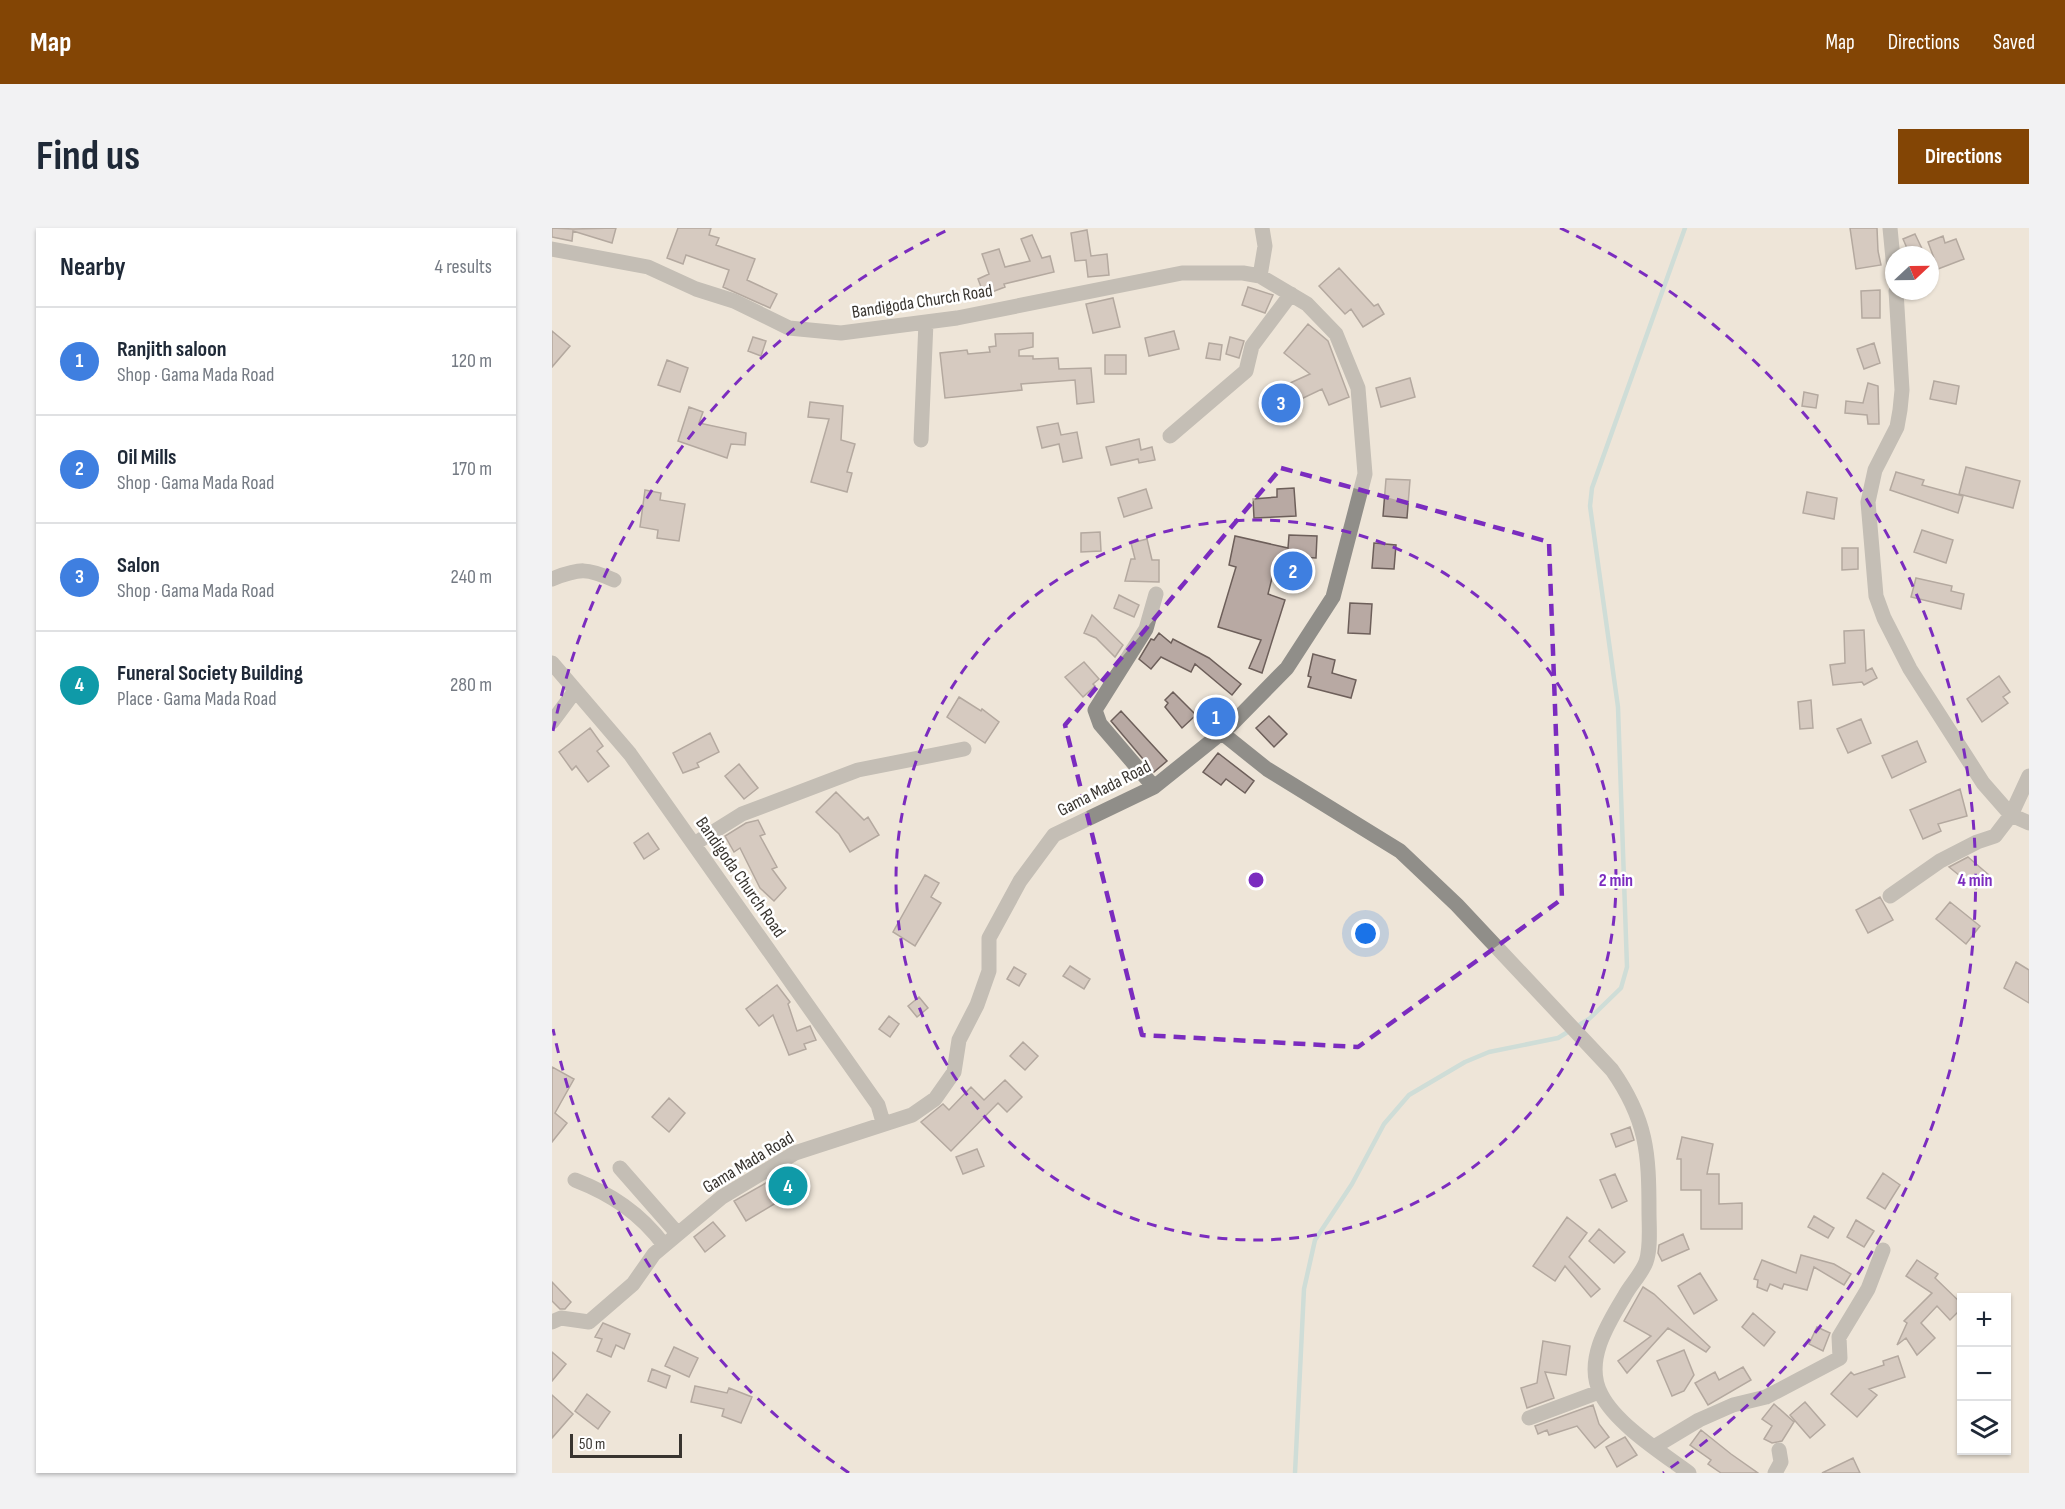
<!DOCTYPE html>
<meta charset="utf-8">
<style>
:root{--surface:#fff;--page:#f2f2f3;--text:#1f2937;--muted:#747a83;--line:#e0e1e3;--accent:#834505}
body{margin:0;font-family:"Sofia Sans Condensed",sans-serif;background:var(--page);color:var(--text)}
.controls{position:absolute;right:18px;bottom:18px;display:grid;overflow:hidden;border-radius:0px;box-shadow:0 2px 4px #0004}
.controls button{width:54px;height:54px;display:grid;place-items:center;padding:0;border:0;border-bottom:2px solid var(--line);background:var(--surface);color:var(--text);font:30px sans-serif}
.compass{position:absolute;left:1333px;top:18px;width:54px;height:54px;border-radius:50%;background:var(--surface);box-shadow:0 2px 4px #0004;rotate:68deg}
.scale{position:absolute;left:18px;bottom:15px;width:112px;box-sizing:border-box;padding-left:6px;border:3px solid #38342f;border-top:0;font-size:16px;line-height:21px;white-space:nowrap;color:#38342f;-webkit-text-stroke:4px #fff;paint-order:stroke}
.you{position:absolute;left:814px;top:706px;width:21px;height:21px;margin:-15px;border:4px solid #fff;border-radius:50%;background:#1a73e8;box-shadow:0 0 0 9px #1a73e833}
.badge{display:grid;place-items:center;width:39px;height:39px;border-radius:50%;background:var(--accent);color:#fff;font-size:20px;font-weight:700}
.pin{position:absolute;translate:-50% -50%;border:3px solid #fff;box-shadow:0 2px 6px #0006}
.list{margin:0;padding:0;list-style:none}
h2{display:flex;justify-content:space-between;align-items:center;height:78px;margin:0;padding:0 24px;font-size:26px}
h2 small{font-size:20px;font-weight:400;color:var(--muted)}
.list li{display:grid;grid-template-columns:39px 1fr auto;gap:18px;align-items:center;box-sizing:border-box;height:108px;padding:0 24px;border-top:2px solid var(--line)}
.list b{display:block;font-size:22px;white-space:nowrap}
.list p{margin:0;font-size:20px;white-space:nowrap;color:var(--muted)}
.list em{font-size:20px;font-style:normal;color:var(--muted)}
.icon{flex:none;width:33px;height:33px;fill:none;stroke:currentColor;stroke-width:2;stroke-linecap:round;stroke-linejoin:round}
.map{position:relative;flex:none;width:1477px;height:1245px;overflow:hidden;border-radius:0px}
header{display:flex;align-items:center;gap:36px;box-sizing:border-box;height:84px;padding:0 30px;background:var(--accent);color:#fff}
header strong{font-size:28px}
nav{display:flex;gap:33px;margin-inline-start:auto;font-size:21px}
.intro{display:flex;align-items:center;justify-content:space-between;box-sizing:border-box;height:144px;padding:0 36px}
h1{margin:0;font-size:42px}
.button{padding:15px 27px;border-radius:0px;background:var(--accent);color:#fff;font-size:21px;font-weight:700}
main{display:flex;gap:36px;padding:0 36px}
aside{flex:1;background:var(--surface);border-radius:0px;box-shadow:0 2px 4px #0004}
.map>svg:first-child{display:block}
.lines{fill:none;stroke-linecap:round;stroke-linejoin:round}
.stream{stroke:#a9d2d5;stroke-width:4.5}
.building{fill:#b8a9a3;stroke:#6d5f5a;stroke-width:1.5}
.minor{stroke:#908e89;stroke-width:15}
.marked{fill:none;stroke:#7b2cbf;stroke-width:4.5;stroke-dasharray:12 8;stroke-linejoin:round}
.ring{fill:none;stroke:#7b2cbf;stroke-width:3;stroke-dasharray:10 8}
.labels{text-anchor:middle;stroke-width:5;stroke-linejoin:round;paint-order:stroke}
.street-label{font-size:18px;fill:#38342f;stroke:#fff}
.centre{fill:#7b2cbf;stroke:#fff;stroke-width:3}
.ring-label{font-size:18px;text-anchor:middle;font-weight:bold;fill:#7b2cbf;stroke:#fff;stroke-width:5;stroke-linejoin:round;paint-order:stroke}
</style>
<header>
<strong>Map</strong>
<nav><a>Map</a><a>Directions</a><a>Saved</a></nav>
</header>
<div class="intro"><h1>Find us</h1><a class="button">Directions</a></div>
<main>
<aside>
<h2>Nearby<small>4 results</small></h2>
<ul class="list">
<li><span class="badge" style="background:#3f7fe0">1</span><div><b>Ranjith saloon</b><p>Shop · Gama Mada Road</p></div><em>120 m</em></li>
<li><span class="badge" style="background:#3f7fe0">2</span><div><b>Oil Mills</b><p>Shop · Gama Mada Road</p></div><em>170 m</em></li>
<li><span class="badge" style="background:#3f7fe0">3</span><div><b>Salon</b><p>Shop · Gama Mada Road</p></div><em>240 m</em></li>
<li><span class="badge" style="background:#0f9aa8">4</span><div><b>Funeral Society Building</b><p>Place · Gama Mada Road</p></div><em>280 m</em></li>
</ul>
</aside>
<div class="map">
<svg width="1477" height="1245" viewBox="0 0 1477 1245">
<rect width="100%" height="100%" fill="#eee5d8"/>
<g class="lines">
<path class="stream" d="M743 1245 752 1061 763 1012 800 956 832 896 857 867 913 834 937 824 1006 810 1037 791 1069 760 1075 739 1066 479 1038 278 1040 260 1133 0"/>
</g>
<path class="building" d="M0 0 21 1 64 0 60 15 21 3 20 13 0 9Z
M126 0H159L157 7 167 10 164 17 203 31 195 52 225 66 218 80 171 59 177 42 134 27 131 36 115 30Z
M1298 0H1325L1326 23 1329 37 1304 41Z
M535 2 539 28 555 26 557 47 536 49 534 32 523 33 519 5Z
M1363 6 1373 27H1358L1351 11Z
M480 7 490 30 498 28 502 44 452 56 453 59 432 67 426 51 437 46 430 26 447 21 453 39 478 33 469 11Z
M1391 8 1393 15 1404 11 1412 31 1386 41 1376 14Z
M787 40 822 78 826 76 832 86 811 99 799 81 793 86 767 58Z
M696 59 721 67 713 85 690 77Z
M1328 62V90H1310L1309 63Z
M561 70 568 99 541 105 534 76Z
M756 96 776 113 797 169 777 177 770 161 722 184 714 166 758 146 732 125Z
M0 103 18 118 0 139Z
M622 103 627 121 597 128 593 110Z
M481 105V119L467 122V128H481V131L506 130 507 141 539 140 542 174 525 176 523 152 469 156 470 162 393 170 388 125 415 122 416 126 438 124 437 119 444 118 443 106Z
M201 109 214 113 209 128 196 123Z
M678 109 692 113 687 130 674 126Z
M657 115 670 117 668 132 654 130Z
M1322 115 1328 135 1312 141 1305 121Z
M553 127H574V146H553Z
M115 132 136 140 128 164 106 157Z
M858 150 863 169 829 179 824 160Z
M1382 153 1407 158 1404 176 1378 171Z
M1316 155 1326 158 1327 196H1316L1315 187 1293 185 1294 173 1311 175Z
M1252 164 1266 167 1264 180 1250 178Z
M258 174 291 178 289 212 303 216 295 244 300 245 295 264 259 254 277 191 256 189Z
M137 179 151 184 147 195 194 205 193 217 179 216 175 230 126 213Z
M506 195 509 207 525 204 530 230 511 234 507 216 490 220 485 199Z
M587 211 589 222 600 219 603 232 587 235 586 231 559 237 554 219Z
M1414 239 1468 253 1461 280 1407 266Z
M1344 244 1372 252 1370 257 1411 268 1406 285 1338 262Z
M834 251 858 252 855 290 831 288Z
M742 260 744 288 702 290 701 271 725 269V261Z
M594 261 600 280 572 289 566 270Z
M93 262 109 265 108 272 133 276 127 313 105 310 106 302 88 299Z
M1255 264 1285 270 1282 291 1251 285Z
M1370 302 1401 312 1394 335 1362 324Z
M548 304 549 323 529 324V305Z
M737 307 765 308 764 330 748 329 746 348 721 346 716 366 733 372 710 445 697 440 709 412 666 399 684 339 677 337 683 308 736 320Z
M595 311 600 332H607V354L573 353 579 331H583L579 315Z
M822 315 844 317 842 341 820 340Z
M1290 320H1306V341L1290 342Z
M1364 350 1400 358 1399 363 1412 366 1409 381 1359 369Z
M567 367 587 377 582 389 562 380Z
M798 375 820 376 818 406 796 405Z
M540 387 571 417 563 429 544 410 532 405Z
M1312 402 1314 443 1320 440 1325 450 1312 457 1310 454 1281 457 1278 437 1293 435 1292 403Z
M607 405 619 415 621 411 657 430 689 456 680 467 643 436 639 444 609 429 599 441 587 431 599 411 602 412Z
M761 426 783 432 780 445 804 452 799 470 756 459 759 449 756 448Z
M532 434 547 451 541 456 543 458 531 469 513 449Z
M1447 448 1458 464 1451 469 1456 475 1430 494 1415 471Z
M621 464 644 487 630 500 613 479 616 475 613 472Z
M407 469 429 483 430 481 447 494 433 515 395 489Z
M1259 472 1261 500 1248 501 1246 474Z
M668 476 675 487 660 500 651 488Z
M569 483 615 533 602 544 559 493Z
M717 488 735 506 722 519 704 500Z
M1309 491 1319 515 1296 525 1285 501Z
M38 500 51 518 45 523 57 538 36 554 24 538 20 542 7 524Z
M158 505 167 524 145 535 147 539 131 545 121 525Z
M1365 513 1374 534 1340 550 1330 528Z
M666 525 702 553 693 565 674 551 669 557 651 544Z
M187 536 206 560 192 571 173 548Z
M1408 561 1415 588 1386 596 1389 603 1371 611 1358 582Z
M284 564 312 592 316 589 327 607 298 624 287 606 264 584Z
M206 592 213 606 208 608 225 639 220 641 234 660 222 673 208 660 188 620 182 624 173 608 194 595Z
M96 605 107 621 92 631 82 615Z
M1416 629 1437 647 1424 661 1397 639Z
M373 647 387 655 379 669 389 675 363 718 341 704Z
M1328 669 1341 692 1316 705 1304 682Z
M1398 674 1428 698 1414 716 1384 691Z
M1464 734 1477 742V775L1452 760Z
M518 738 538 751 532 761 511 748Z
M462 739 474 746 467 758 455 751Z
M225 757 238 774 236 776 245 803 258 798 264 812 252 816 254 821 237 827 221 787 207 798 194 781Z
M367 769 376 780 365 789 356 778Z
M337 788 347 796 338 809 327 801Z
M471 814 486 828 473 842 458 828Z
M0 839 22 851 3 885 15 895 0 914Z
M453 852 470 869 455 884 446 875 399 923 369 894 391 876 397 882 419 859 432 872Z
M117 870 133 885 117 904 100 889Z
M1078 899 1082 912 1064 919 1059 906Z
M1130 909 1161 916 1155 946H1167V976L1190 975V1001H1149V962H1129V931H1125Z
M425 921 432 938 411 946 404 929Z
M237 942 249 966 234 974 232 970 194 993 182 973Z
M1331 945 1348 957 1333 981 1315 970Z
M1063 946 1075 973 1060 980 1048 952Z
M1262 988 1282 1000 1276 1010 1256 999Z
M1015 989 1035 1005 1017 1029 1048 1061 1039 1069 1013 1038 1003 1053 981 1038Z
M1304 992 1322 1003 1312 1019 1295 1009Z
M161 994 173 1008 153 1024 142 1009Z
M1047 1001 1073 1024 1062 1035 1037 1013Z
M1131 1006 1137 1021 1110 1033 1106 1025 1107 1017Z
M1249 1027 1282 1036 1299 1046 1292 1057 1262 1039 1255 1062 1232 1056 1230 1061 1218 1056 1215 1063 1205 1059 1206 1052 1202 1051 1210 1032 1244 1045Z
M1365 1032 1386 1046 1383 1050 1410 1076V1080L1398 1092 1385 1078 1369 1095 1383 1110 1365 1127 1354 1110 1345 1117 1355 1095 1352 1093 1380 1065 1354 1048Z
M1148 1045 1165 1072 1142 1086 1126 1058Z
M0 1054 19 1074 13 1081H8L0 1073Z
M1091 1059 1102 1066 1158 1119 1154 1124 1116 1100 1075 1145 1066 1133 1099 1108 1072 1093Z
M1201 1085 1223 1104 1212 1118 1190 1099Z
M51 1095 78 1106 72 1121 64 1117 59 1129 45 1123 50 1111 43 1109Z
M1265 1099 1278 1105 1271 1123 1257 1116Z
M991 1113 1018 1118 1014 1147 993 1144 1002 1170 975 1180 969 1160 985 1155Z
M122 1119 146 1130 137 1149 113 1138Z
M1132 1122 1142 1147 1132 1163 1120 1168 1105 1133Z
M0 1124 14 1136 0 1153Z
M1346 1128 1353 1149 1317 1161 1325 1167 1305 1189 1279 1166 1299 1144 1302 1147 1332 1137 1331 1133Z
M1191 1139 1199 1152 1156 1177 1143 1155 1163 1144 1167 1152Z
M100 1141 118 1148 114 1160 96 1153Z
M143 1158 175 1165 177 1160 200 1169 189 1195 170 1188 172 1181 139 1174Z
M35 1166 58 1184 46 1201 23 1183Z
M0 1167 21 1186 0 1210Z
M1253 1174 1273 1197 1258 1210 1238 1187Z
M1222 1176 1242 1194 1230 1213 1220 1215 1212 1211 1220 1198 1210 1191Z
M1041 1177 1047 1196 1057 1209 1043 1220 1025 1198 997 1207 995 1202 986 1206 983 1198Z
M1149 1202 1179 1226 1206 1245H1169L1156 1236 1159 1232 1138 1217Z
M1073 1209 1085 1227 1065 1239 1054 1219Z
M1301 1230 1308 1245H1270Z"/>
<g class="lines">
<path class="minor" d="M1338 0 1342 41
M0 21 96 39 144 61 182 73 237 100 289 105 405 90 630 45H691L708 48 755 76 784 106 806 160 813 246 781 369 735 440 678 498 602 559 502 607 468 653 437 710V743L425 777 407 812 402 844 383 871 360 887 243 925 170 969 102 1026 81 1056 37 1094 9 1090 0 1094
M708 48 713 18 710 0
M1344 63 1350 162 1348 182 1345 199 1323 242 1316 274 1324 368 1332 390 1358 441 1431 555 1459 587 1477 595
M618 208 694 143 700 118 739 66
M369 212 374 94
M0 351C28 340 35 340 62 352
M0 435 78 526 326 877 331 894
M0 494 23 463
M670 505 715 541 848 623 905 677 1060 842C1095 892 1097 925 1097 984 1097 999 1099 1020 1094 1034 1089 1047 1078 1057 1072 1069 1055 1097 1032 1134 1049 1166 1064 1196 1110 1225 1137 1245
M602 559 548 496 543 482 594 401 604 366
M142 616 190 586 306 542 412 521
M1338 668 1388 633 1425 614 1443 608 1459 587 1477 548
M68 940 125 1005
M23 952C59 966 88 985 112 1017
M977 1190 1047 1164
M1102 1219 1147 1192 1181 1177 1214 1169 1288 1130 1287 1109 1316 1061 1331 1022
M1223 1245 1229 1234 1227 1222"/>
</g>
<path d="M0 0H1477V1245H0ZM729 240 997 314 1010 671 806 819 590 807 513 497Z" fill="#eee5d8" fill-opacity=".55" fill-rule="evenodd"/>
<path class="marked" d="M729 240 997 314 1010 671 806 819 590 807 513 497Z"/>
<g class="ring">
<circle cx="704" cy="652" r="360"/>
<path d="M297 1245A719 719 0 0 1 1 801M1 503A719 719 0 0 1 400 0M1008 0A719 719 0 0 1 1111 1245"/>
</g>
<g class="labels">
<g class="street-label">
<text transform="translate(370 73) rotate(-9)" y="6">Bandigoda Church Road</text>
<text transform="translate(552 560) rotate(-27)" y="6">Gama Mada Road</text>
<text transform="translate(189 649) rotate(55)" y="6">Bandigoda Church Road</text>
<text transform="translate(196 934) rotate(-31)" y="6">Gama Mada Road</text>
</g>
</g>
<circle cx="704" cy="652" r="9" class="centre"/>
<g class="ring-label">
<text x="1064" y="658">2 min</text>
<text x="1423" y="658">4 min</text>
</g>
</svg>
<div class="controls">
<button>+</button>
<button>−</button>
<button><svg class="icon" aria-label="layers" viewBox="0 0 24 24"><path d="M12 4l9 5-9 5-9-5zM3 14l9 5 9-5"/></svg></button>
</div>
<svg class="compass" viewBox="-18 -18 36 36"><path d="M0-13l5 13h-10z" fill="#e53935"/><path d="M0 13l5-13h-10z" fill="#747a83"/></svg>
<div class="scale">50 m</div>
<div class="you"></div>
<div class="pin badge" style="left:664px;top:489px;background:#3f7fe0">1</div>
<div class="pin badge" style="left:741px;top:343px;background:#3f7fe0">2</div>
<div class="pin badge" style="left:729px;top:175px;background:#3f7fe0">3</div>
<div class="pin badge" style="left:236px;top:958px;background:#0f9aa8">4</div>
</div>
</main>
